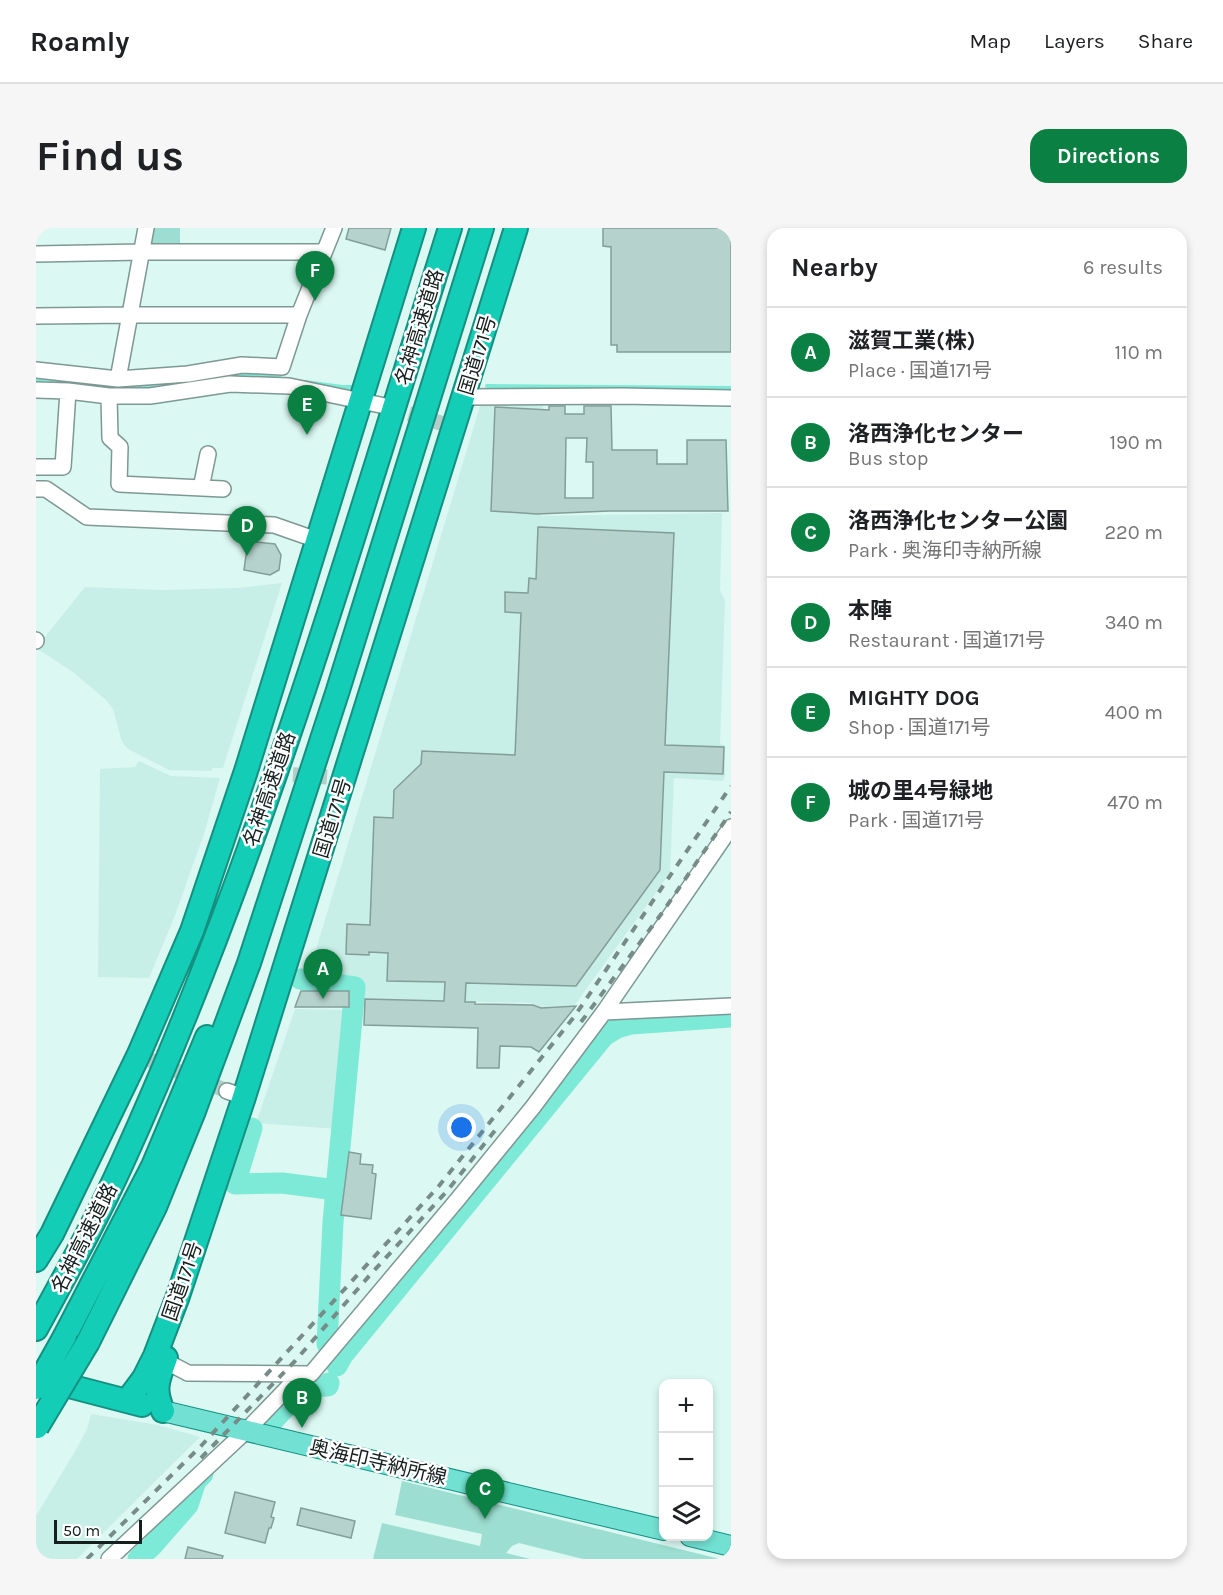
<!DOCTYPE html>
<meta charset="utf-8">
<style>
:root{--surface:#fff;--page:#f6f6f6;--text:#202124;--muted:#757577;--line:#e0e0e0;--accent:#0b8043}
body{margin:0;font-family:Karla,"Noto Sans JP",sans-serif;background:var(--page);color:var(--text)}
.controls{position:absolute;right:18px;bottom:18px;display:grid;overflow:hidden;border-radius:12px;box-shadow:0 3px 9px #0003}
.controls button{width:54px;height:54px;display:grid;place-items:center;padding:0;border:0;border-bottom:2px solid var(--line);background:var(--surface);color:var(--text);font:30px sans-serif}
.scale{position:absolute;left:18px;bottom:15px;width:88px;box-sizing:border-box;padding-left:6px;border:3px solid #15201e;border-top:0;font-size:16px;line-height:21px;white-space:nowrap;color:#15201e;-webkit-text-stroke:4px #fff;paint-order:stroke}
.you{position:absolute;left:426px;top:900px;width:21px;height:21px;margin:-15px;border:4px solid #fff;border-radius:50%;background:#1a73e8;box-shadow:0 0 0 9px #1a73e833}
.badge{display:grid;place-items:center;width:39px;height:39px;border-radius:50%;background:var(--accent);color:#fff;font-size:20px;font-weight:700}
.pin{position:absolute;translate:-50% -50px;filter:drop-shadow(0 2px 3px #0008)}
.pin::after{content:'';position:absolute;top:32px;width:21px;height:18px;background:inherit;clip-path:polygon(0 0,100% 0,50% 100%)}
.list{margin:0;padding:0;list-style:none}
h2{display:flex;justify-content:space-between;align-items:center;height:78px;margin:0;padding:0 24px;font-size:26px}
h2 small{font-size:20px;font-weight:400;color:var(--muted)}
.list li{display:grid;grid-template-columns:39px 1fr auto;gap:18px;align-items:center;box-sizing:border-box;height:90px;padding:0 24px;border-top:2px solid var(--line)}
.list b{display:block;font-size:22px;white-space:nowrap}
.list p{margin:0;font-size:20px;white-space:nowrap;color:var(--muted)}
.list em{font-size:20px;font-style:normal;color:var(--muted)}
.icon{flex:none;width:33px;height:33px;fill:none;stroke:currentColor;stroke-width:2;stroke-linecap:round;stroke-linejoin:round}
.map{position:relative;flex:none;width:695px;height:1331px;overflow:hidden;border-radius:18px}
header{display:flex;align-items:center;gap:36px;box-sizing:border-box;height:84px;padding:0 30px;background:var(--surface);border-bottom:2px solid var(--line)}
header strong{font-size:28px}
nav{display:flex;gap:33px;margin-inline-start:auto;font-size:21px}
.intro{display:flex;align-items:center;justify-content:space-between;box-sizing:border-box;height:144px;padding:0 36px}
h1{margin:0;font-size:42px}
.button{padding:15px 27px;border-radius:18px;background:var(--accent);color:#fff;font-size:21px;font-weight:700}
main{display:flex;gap:36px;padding:0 36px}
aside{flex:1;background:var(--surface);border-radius:18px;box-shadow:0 3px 9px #0003}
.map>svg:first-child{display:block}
.built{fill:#c8efe7}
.green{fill:#9cded1}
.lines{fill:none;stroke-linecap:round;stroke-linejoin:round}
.stream{stroke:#7de9d7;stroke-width:4}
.river{stroke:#7de9d7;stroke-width:21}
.building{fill:#b6d2cc;stroke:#839e98;stroke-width:1.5;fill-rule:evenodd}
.minor-tunnel{stroke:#b3cdc8;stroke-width:15;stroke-dasharray:15 8;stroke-linecap:butt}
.minor-casing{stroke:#7e9893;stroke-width:18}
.major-casing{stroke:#149081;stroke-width:22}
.highway-casing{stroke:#149081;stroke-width:26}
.minor{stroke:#fff;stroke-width:15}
.major{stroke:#72e1d3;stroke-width:20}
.highway{stroke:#14cdb6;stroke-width:22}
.rail{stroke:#778b87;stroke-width:4;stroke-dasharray:8 8;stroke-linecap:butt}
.highway-bridge-casing{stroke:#149081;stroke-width:26;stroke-linecap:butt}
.highway-bridge{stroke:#14cdb6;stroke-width:22}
.labels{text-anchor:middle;stroke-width:5;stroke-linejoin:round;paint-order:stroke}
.street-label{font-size:20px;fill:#15201e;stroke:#fff}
</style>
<header>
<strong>Roamly</strong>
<nav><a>Map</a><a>Layers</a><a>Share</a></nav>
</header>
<div class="intro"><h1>Find us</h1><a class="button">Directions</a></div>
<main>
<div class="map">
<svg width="695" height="1331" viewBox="0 0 695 1331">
<rect width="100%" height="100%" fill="#dbf8f2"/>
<path class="built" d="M507 174 505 288 686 285 684 362 689 372 684 516 689 517V548L687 553 638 550 634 645 538 778 505 779 495 775 322 771 323 754 282 741 278 728 445 175Z
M246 355 187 540H177L175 543 133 542 92 521 86 514 77 481 70 472 37 444 0 420 49 359 126 362 201 360Z
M103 533 135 548 184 550 168 606 138 690 113 750 62 749 64 541 99 539Z
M259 781 315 782 301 901 220 895Z
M55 1186 122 1197 164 1209 41 1331H0V1288L41 1220 51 1201Z"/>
<path class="green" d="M113 0H144V20H109Z
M366 1253 684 1331H547L483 1315 476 1318 470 1325 494 1331H337L346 1295 444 1318 446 1306 359 1287Z"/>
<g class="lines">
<path class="stream" d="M197 149 213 147 244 150
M0 152 8 151 84 161 117 159 142 156
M269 154 306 159H321
M451 158 695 160"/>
<path class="river" d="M264 751 319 759 297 994 291 1116
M216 900 199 956 246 955 300 962
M301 1138 307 1127 568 808 581 800 595 796 695 789
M234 1196 269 1159 292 1158 293 1155
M102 1331 116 1318 152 1277 160 1253 167 1246"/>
</g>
<path class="building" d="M313 0H355L349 22 310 11Z
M567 0H695V124H581V117H575V19L567 18Z
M513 178H529V186H548V178H575L576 222H621V236H651V212H690L692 283H573L501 286 455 283 459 179 513 182ZM530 210H551L550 234H557V270H529Z
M502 299 638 305 629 517 688 519 687 546 628 544 624 642 540 758 430 755 429 774H439V776L497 777 505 780 540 778 503 824 495 819 464 818 463 840H441L442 800 328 797 329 771 408 773 409 754 351 753 352 725 333 724V727L310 726 311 696 334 697 338 589 357 590 358 562 385 536 386 523 479 527 485 385 469 384V364L492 365 493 350 500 351Z
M212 313 239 316 245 327 243 342 234 347 208 342Z
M265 763H313V779H259Z
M313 924 325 926 324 936 337 937 336 945 340 946 335 991 305 987Z
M199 1264 239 1274 235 1289 238 1290 235 1300H233L229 1315 189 1305Z
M265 1280 319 1293 315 1310 261 1297Z
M152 1319 187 1328 186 1331H149Z"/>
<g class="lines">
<path class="minor-tunnel" d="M351 179 408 196
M234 545 291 549
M114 832 191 863"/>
<g class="minor-casing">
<path id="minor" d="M0 26 106 24H288
M0 88 94 87H263
M0 142 82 151 152 146 206 137 246 139 263 87 298 0
M82 151 110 0
M0 162 32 163 73 168H114L194 156 253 158 349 178
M73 168 74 210 84 219 83 256 187 261
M428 169 586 168 695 170
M0 239H27L32 163
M165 260 172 226
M0 261H10L51 289 238 297 281 312
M0 412V413
M568 784 695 599
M191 863 208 869
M129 1133 152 1145 275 1146 422 971 497 879 568 784 695 778
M73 1331 210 1203 265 1146"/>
</g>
<g class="major-casing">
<path id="major" d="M127 1183 628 1302
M654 1308 695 1318"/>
</g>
<g class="highway-casing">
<path id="highway" d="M0 1032 16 1006 103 826 156 703 210 543 378 0
M0 1101C30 1046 61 991 87 933 224 632 315 314 414 0
M29 1108 117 938 171 809
M52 1114 119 979 158 883 213 735 302 462 446 0
M10 1152 106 1177
M91 1173 108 1150 119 1128 142 1068 208 869 480 0
M127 1183C117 1160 122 1152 130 1130"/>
</g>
<use href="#minor" class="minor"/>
<use href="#major" class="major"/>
<use href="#highway" class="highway"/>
<path class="rail" d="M545 794 626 685 695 584
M165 1230 259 1133 334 1047 411 963 461 900
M51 1331 165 1218 402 959 538 789 695 558"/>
<g class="highway-bridge-casing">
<path id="highway-bridge" d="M0 1160 29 1108
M1 1199 52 1114"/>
</g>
<use href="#highway-bridge" class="highway-bridge"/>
</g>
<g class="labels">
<g class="street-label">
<text transform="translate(383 99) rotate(-73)" y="7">名神高速道路</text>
<text transform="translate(441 127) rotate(-73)" y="7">国道171号</text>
<text transform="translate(233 561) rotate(-71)" y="7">名神高速道路</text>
<text transform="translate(296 590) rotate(-73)" y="7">国道171号</text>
<text transform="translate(48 1010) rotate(-63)" y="7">名神高速道路</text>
<text transform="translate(146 1053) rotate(-71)" y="7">国道171号</text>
<text transform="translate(342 1234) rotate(13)" y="7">奥海印寺納所線</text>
</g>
</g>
</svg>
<div class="controls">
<button>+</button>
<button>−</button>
<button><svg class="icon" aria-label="layers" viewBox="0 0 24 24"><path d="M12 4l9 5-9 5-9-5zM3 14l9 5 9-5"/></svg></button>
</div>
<div class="scale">50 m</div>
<div class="you"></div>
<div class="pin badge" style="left:287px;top:771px">A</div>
<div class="pin badge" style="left:266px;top:1200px">B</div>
<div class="pin badge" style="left:449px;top:1291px">C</div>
<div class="pin badge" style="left:211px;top:328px">D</div>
<div class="pin badge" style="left:271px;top:207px">E</div>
<div class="pin badge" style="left:279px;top:73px">F</div>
</div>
<aside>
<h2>Nearby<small>6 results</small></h2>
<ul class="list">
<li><span class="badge">A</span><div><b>滋賀工業(株)</b><p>Place · 国道171号</p></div><em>110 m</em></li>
<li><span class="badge">B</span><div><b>洛西浄化センター</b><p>Bus stop</p></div><em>190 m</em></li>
<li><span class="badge">C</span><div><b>洛西浄化センター公園</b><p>Park · 奥海印寺納所線</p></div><em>220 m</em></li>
<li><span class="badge">D</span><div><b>本陣</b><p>Restaurant · 国道171号</p></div><em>340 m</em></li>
<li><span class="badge">E</span><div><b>MIGHTY DOG</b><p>Shop · 国道171号</p></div><em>400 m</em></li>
<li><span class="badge">F</span><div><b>城の里4号緑地</b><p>Park · 国道171号</p></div><em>470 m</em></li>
</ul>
</aside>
</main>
